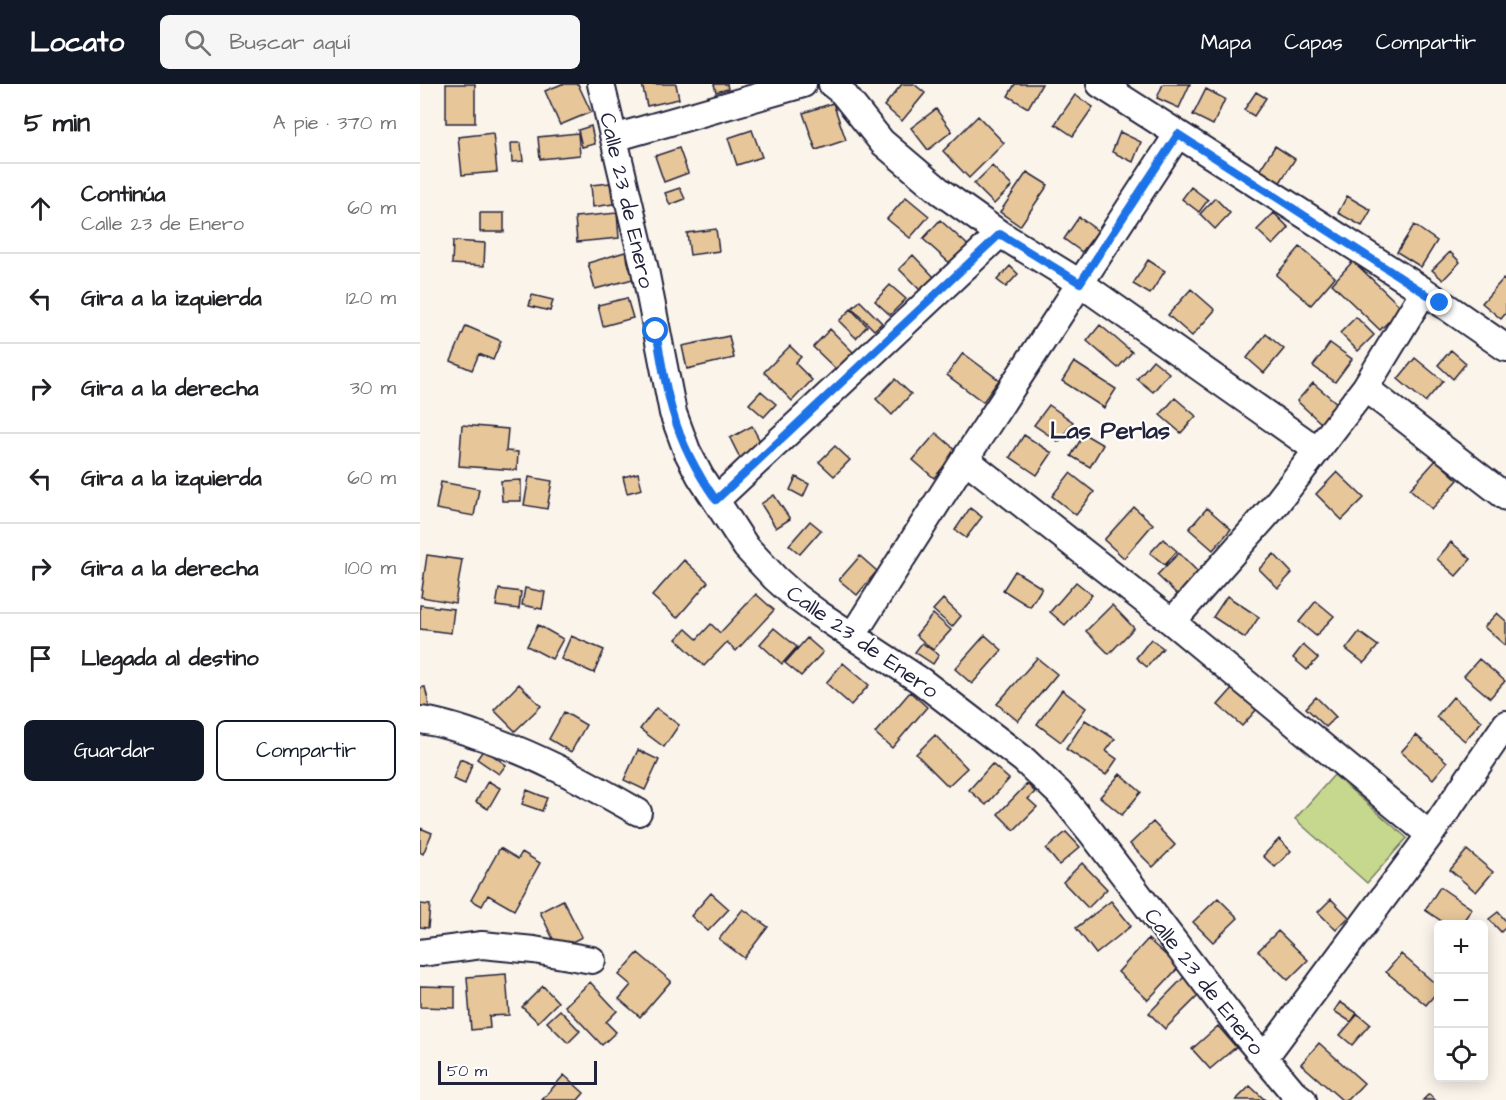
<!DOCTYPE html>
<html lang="es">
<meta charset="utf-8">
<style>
:root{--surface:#fff;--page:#f6f6f6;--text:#202124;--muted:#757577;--line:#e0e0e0;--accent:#111827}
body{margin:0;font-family:"Architects Daughter",sans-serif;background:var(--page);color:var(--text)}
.controls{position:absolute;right:18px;bottom:18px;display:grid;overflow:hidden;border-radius:9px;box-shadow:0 3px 15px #0003}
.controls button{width:54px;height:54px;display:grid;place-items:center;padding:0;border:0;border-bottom:2px solid var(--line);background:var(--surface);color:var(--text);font:30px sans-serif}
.scale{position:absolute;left:18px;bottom:15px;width:159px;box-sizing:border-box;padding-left:6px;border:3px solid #22223b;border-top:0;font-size:16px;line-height:21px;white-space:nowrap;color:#22223b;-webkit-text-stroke:4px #fff;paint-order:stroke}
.stop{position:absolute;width:18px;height:18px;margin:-14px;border:4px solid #1a73e8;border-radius:50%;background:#fff}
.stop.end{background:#1a73e8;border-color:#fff;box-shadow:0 2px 6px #0008}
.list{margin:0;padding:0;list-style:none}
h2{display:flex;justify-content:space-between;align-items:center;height:78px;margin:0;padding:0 24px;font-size:26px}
h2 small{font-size:20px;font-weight:400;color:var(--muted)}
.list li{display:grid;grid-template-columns:39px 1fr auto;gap:18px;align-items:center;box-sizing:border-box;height:90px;padding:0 24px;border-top:2px solid var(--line)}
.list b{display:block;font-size:22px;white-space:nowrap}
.list p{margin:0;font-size:20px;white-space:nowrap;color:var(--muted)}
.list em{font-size:20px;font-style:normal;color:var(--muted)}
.actions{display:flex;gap:12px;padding:18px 24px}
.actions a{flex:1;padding:14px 0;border:2px solid var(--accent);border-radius:9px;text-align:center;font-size:21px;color:var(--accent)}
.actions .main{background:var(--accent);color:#fff}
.icon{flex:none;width:33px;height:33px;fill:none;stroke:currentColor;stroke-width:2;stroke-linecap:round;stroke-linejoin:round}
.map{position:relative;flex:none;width:1086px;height:1016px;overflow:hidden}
header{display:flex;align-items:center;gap:36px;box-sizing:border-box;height:84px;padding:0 30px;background:var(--accent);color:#fff}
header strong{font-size:28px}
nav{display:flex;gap:33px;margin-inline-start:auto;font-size:21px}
.search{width:420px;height:54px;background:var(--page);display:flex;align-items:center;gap:15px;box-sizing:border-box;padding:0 21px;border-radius:9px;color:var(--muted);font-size:22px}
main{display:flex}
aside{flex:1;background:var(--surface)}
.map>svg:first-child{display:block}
.green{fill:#c6d88d;stroke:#747d64;stroke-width:1.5}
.building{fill:#e7c699;stroke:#22223b;stroke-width:1.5}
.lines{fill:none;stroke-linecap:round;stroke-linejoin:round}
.minor-casing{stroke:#22223b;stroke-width:30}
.minor{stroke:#fff;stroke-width:26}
.route{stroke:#1a73e8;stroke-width:8}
.labels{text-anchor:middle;stroke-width:4.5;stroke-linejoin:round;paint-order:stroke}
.street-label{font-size:22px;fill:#22223b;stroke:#fff}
.neighbourhood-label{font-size:24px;font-weight:bold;fill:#22223b;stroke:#fff}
</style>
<header>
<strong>Locato</strong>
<div class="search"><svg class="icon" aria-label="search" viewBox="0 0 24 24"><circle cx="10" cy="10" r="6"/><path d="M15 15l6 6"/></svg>Buscar aquí</div>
<nav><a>Mapa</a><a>Capas</a><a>Compartir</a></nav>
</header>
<main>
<aside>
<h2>5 min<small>A pie · 370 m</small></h2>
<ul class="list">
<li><svg class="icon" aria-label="ahead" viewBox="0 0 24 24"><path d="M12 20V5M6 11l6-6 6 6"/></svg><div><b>Continúa</b><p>Calle 23 de Enero</p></div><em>60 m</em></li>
<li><svg class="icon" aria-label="left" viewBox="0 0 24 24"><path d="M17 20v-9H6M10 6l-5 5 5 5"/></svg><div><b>Gira a la izquierda</b></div><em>120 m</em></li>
<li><svg class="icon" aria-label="right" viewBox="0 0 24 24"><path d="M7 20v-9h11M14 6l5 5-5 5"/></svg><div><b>Gira a la derecha</b></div><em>30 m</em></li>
<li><svg class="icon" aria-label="left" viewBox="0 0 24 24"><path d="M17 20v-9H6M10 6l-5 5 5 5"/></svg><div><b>Gira a la izquierda</b></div><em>60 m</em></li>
<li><svg class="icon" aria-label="right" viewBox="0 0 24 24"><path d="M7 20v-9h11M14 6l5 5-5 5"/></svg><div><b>Gira a la derecha</b></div><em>100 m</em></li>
<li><svg class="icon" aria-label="arrive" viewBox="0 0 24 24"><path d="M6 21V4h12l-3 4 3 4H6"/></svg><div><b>Llegada al destino</b></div></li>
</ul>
<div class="actions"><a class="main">Guardar</a><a>Compartir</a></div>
</aside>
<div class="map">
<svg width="1086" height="1016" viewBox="0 0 1086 1016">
<rect width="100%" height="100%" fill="#faf4eb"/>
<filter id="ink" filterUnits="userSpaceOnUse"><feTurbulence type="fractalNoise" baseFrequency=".0167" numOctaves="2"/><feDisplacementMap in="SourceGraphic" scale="12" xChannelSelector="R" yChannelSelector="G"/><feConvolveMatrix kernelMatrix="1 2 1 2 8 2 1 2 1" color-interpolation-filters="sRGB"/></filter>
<g filter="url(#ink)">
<path class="green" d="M914 691 987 754 947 799 875 735Z"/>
<path class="building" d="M26 0H55V39H26Z
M142 0H158L171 28 140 41 125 7Z
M222 0H256L259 15 227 22Z
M294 0H307L308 5 296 8Z
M482 0H494L505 9 482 37 464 22Z
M595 0H622L608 24 588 12Z
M743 0H770L759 24 737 14Z
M786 5 805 15 793 41 773 31Z
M836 8 846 14 834 32 824 26Z
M655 11 673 23 653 52 635 40Z
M413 19 426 56 396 66 383 29Z
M516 25 532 47 508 66 491 44Z
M558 32 584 59 549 94 523 67Z
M171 42 175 60 162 63 158 46Z
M332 46 342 73 317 81 308 54Z
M700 48 721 58 713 78 692 68Z
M73 49 77 88 42 91 38 53Z
M158 49 160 71 120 75 118 53Z
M91 59H101L103 77 92 78Z
M855 62 875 75 859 100 839 87Z
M259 64 268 89 244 98 235 72Z
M572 82 592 102 574 120 554 100Z
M607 88 628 101 600 142 580 128Z
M190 99 193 120 173 123 171 101Z
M771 103 788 116 779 128 762 115Z
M260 104 265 115 250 121 245 109Z
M927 112 951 126 942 142 918 129Z
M486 113 509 132 490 154 467 135Z
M795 114 810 129 795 145 780 130Z
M60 129H84V148H60Z
M197 129 199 154 157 158 155 133Z
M854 129 869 144 853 161 837 146Z
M659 133 678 147 662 168 644 155Z
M520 136 551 164 534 183 503 155Z
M994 141 1017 157 1001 183 977 168Z
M296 145 299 167 270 171 267 149Z
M33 157 65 159 64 182 32 180Z
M880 163 915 193 891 221 856 191Z
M205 168 213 195 175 205 168 179Z
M1030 168 1040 178 1023 196 1012 186Z
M493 171 515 194 501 207 479 185Z
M728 176 745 187 730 210 713 200Z
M933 177 982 224 960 246 912 200Z
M590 182 598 190 586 203 577 196Z
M1083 195 1086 198V229L1081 235 1062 219Z
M470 201 486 215 470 231 455 217Z
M771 205 795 226 772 252 748 231Z
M112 211 133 216 130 227 109 222Z
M207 214 213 234 183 242 178 221Z
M440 217 462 239 454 246 432 224Z
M431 225 447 242 436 254 419 237Z
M936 233 954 251 938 267 920 249Z
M680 241 712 268 698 284 667 257Z
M46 242 81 257 73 276 59 270 52 286 31 277Z
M410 245 439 274 423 292 393 263Z
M846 250 864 265 844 289 827 274Z
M309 252 314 274 267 285 262 262Z
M910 259 932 275 915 298 893 282Z
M370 262 381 273 375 279 392 296 372 317 344 288Z
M1031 266 1046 279 1033 295 1018 281Z
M543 269 579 296 563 318 527 291Z
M995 274 1023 297 1005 318 978 295Z
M733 276 749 289 733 308 717 295Z
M654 278 696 305 684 324 642 297Z
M475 295 491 310 472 331 456 315Z
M893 299 918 320 901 339 877 317Z
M341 307 356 320 344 333 329 320Z
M755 314 776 332 761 349 740 331Z
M629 321 653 338 639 358 614 341Z
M42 341 88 345 86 367 98 368 97 386 39 382Z
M332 342 343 363 320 374 310 354Z
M516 349 537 367 514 394 493 376Z
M664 350 683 361 670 383 651 372Z
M604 351 632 369 617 391 590 373Z
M415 362 430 376 414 392 399 378Z
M1016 376 1038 396 1012 425 990 405Z
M917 388 944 414 922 436 896 410Z
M218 389 222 405 207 409 203 393Z
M650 389 674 408 656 431 632 412Z
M109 393 132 397 127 425 104 421Z
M376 393 389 400 383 413 370 406Z
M101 396V417H82L81 397Z
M21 398 59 405 54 432 16 425Z
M354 411 370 435 356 444 341 420Z
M714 423 733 440 704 474 684 456Z
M550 424 562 433 546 454 535 446Z
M787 424 811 445 793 466 769 445Z
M390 437 401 446 380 470 369 461Z
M743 455 757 467 745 481 730 469Z
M1031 458 1051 475 1036 492 1017 475Z
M759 469 782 492 761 514 737 491Z
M854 470 872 489 858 504 839 485Z
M7 471 42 476 35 519 1 513Z
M440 472 457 487 437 511 419 496Z
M264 476 288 498 257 534 232 512Z
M595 487 622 504 610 523 583 506Z
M656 498 672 511 645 541 630 528Z
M105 504 125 508 122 525 102 521Z
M79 505 101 508 99 525 76 522Z
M336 510 354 526 316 567 307 558 284 582 256 555 266 545 277 555 291 540 300 549Z
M807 512 839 533 825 554 793 533Z
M523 515 541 532 532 543 513 526Z
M896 517 914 532 896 552 879 538Z
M0 521 34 525 31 549 0 545Z
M692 521 714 544 689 570 666 547Z
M1077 529 1086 537V562L1064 543Z
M513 530 531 546 513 566 496 551Z
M118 541 143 555 132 575 107 562Z
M354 544 377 563 362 580 340 560Z
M939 548 958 562 944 579 926 565Z
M565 551 582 566 552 600 535 585Z
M151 552 184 566 174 589 141 575Z
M387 554 403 568 381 592 365 579Z
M731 555 743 564 727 583 716 574Z
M502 559 519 571 513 580 495 568Z
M883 561 898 574 887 586 873 574Z
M617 574 637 590 598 637 577 620Z
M1059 575 1085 597 1070 614 1044 592Z
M423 579 449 601 431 621 406 599Z
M99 600 121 622 95 647 74 626Z
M5 603 10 625 0 627V604Z
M813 604 837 625 822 642 798 621Z
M642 606 666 624 641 658 617 640Z
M490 608 507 623 472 664 455 649Z
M896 613 916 633 906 643 886 624Z
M1033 613 1062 637 1045 657 1016 633Z
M236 624 259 641 244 663 220 645Z
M144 628 166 641 151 668 129 655Z
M665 636 695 655 686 667 697 675 686 691 646 665Z
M515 651 547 684 528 702 496 670Z
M996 651 1027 678 1013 695 981 668Z
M64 665 86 681 79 690 57 675Z
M218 666 239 676 225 706 204 696Z
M40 675 52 680 45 700 33 695Z
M572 680 589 695 566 721 549 706Z
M700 690 721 708 702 731 680 713Z
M68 697 80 704 68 725 56 718Z
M607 700 615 708 608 715 617 723 594 746 578 730Z
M107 706 127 714 122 727 102 720Z
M733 738 755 761 733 783 710 760Z
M0 744 12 749 3 770 0 768Z
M646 748 660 763 639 781 626 765Z
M859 755 871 767 855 783 843 772Z
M80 764 98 775 102 768 120 779 94 826 68 811 62 822 51 816Z
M1047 766 1073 788 1056 808 1030 786Z
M662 779 687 805 668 824 643 798Z
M1020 803 1052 825 1041 840H1026L1005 826Z
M291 809 309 825 288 847 271 832Z
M798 814 818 834 793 858 773 838Z
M911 815 929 833 916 846 898 828Z
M143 816 162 853 138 865 120 828Z
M691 817 711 842 676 870 656 844Z
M0 820 10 821 8 844 0 843Z
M323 825 348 843 324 874 299 855Z
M1078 828 1086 837V843L1081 848 1069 835Z
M858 847 888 876 868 896 838 867Z
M728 855 759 883 728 916 698 888Z
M218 869 251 897 220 933 199 915 211 901 199 891Z
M981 870 1018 902V907L1006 921 966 888Z
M86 890 89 931 69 932 70 944 51 946 47 893Z
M764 893 781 909 745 945 729 929Z
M170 898 197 927 186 938 196 948 182 961 145 922Z
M0 902 35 903V924L0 923Z
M123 902 138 918 118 938 102 923Z
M920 918 937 929 931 938 914 927Z
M140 926 160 947 148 959 127 938Z
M938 930 950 940 932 961 920 951Z
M798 942 816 963 790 985 772 965Z
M899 959 944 999 928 1016H922L881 980Z
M144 991 164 1009 158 1016H122Z
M830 1002 845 1016H816Z
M1009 1010 1015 1016H1003Z"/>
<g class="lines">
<g class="minor-casing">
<path id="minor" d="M181 0 225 186 253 329 267 367 280 392 326 463 355 494 376 513 399 530 501 597 604 676 639 709 671 748 822 947 874 1009 883 1016
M412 0 422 8 462 58 521 108 580 150 660 199 897 366
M680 0 1004 207 1086 264
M194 54 383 0
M945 304 1086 413
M545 375 752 538 1010 751
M296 416 580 150
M752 538 856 420 945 304 1004 207
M433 551 545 375 758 50
M0 636C18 638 37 644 54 650 114 669 163 697 218 728
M0 869 62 861 114 866 172 876
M844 974 1010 751 1086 640"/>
</g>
<use href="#minor" class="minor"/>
</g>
</g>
<g class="lines" filter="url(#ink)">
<path class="route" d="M236 247C241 275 245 303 253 329 262 361 277 389 296 416L580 150 660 199 758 50 1020 219"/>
</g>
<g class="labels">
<g class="street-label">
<text transform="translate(208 116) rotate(77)" y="8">Calle 23 de Enero</text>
<text transform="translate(443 557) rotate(35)" y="8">Calle 23 de Enero</text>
<text transform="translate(785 897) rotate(52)" y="8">Calle 23 de Enero</text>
</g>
<g class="neighbourhood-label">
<text x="690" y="354">Las Perlas</text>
</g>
</g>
</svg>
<div class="controls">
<button>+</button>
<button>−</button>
<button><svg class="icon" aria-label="locate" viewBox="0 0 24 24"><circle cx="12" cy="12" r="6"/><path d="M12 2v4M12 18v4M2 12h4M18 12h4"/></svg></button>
</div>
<div class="scale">50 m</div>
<div class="stop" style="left:236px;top:247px"></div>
<div class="stop end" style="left:1020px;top:219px"></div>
</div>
</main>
